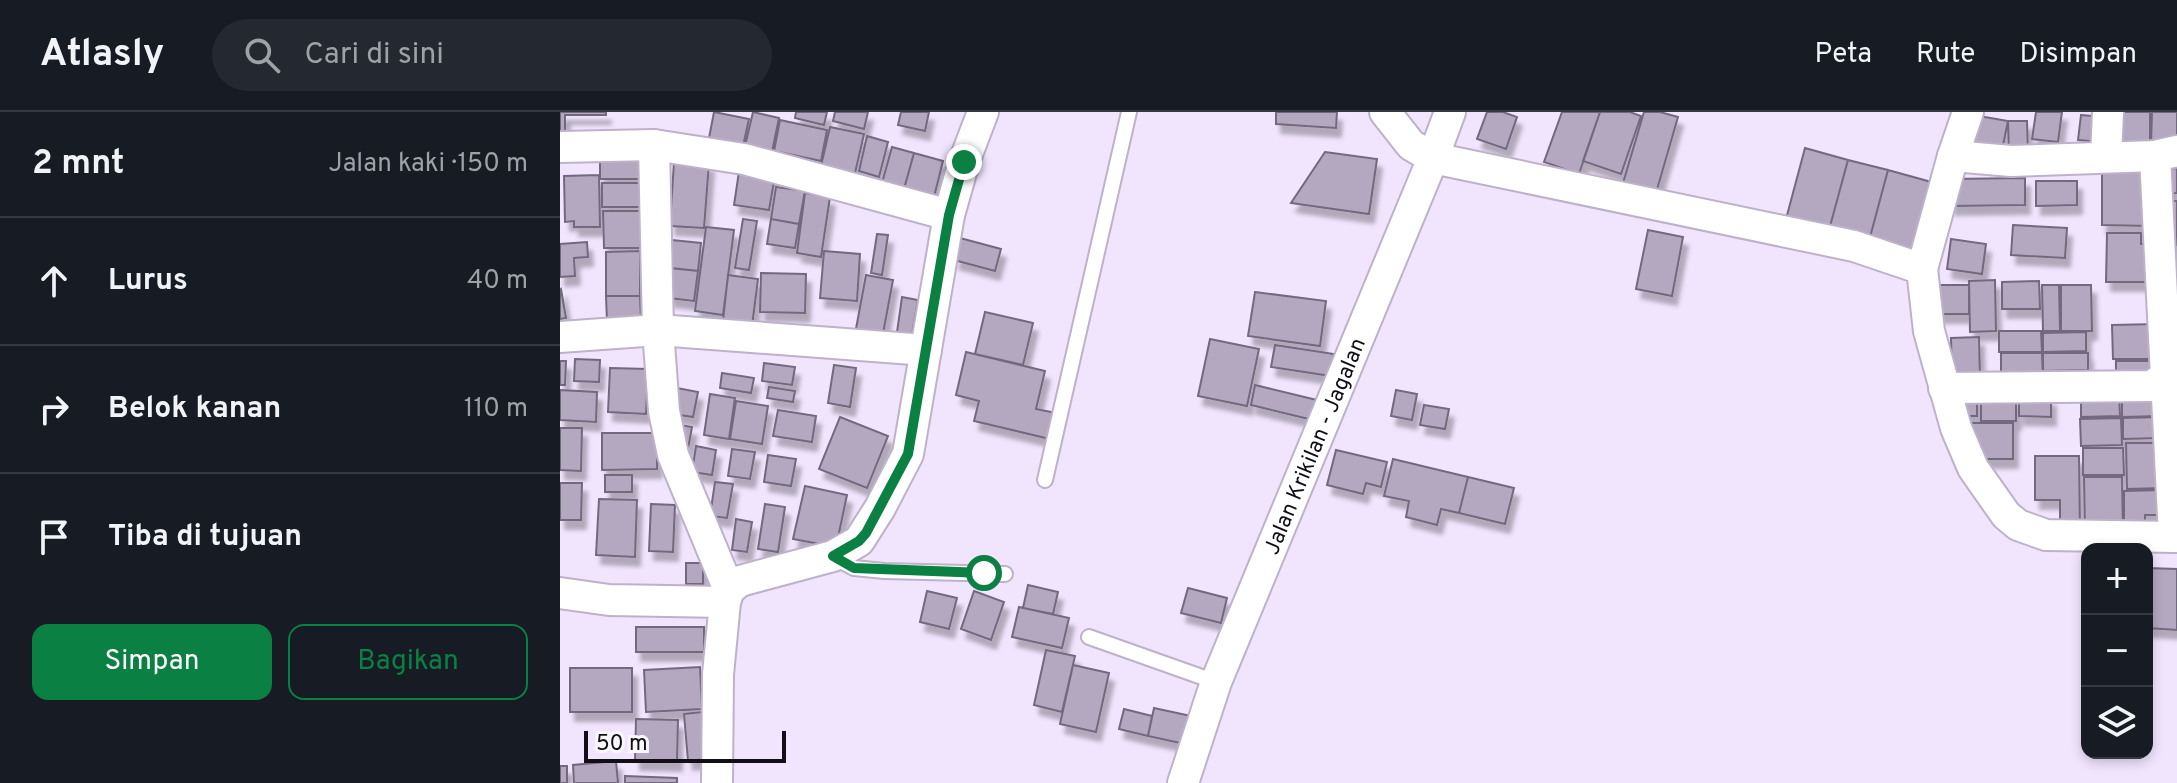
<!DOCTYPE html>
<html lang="id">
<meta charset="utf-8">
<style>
:root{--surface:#171b24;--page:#242831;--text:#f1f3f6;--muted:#9ea1a6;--line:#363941;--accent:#0b8043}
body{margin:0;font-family:Overpass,sans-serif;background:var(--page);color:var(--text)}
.controls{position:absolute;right:24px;bottom:24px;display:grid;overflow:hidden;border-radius:16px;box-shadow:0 4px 12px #0003}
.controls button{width:72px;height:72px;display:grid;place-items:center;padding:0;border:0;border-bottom:2px solid var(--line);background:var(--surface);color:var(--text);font:40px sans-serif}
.scale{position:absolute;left:24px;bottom:20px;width:202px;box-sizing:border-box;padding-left:8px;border:4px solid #120e17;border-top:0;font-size:22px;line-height:28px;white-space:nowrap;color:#120e17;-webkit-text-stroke:6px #f9f7fc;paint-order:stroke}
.stop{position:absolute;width:24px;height:24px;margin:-18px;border:6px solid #0b8043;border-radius:50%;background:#fff}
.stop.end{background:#0b8043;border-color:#fff;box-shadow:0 2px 8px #0008}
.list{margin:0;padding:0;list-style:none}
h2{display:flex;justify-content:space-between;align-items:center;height:104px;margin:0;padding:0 32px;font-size:34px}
h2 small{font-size:26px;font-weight:400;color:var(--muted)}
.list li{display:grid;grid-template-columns:52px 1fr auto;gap:24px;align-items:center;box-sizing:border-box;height:128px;padding:0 32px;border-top:2px solid var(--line)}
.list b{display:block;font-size:30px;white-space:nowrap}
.list em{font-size:26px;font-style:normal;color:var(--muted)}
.actions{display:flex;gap:16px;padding:24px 32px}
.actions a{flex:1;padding:18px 0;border:2px solid var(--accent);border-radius:16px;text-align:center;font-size:28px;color:var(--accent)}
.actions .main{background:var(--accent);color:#fff}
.icon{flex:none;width:44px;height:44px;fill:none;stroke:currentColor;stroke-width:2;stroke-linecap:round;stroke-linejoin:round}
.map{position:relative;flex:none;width:1617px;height:671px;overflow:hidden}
header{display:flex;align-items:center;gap:48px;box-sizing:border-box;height:112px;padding:0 40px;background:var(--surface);border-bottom:2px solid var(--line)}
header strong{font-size:38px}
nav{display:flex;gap:44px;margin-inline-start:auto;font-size:28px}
.search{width:560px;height:72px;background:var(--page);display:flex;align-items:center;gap:20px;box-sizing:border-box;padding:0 28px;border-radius:44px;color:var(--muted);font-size:30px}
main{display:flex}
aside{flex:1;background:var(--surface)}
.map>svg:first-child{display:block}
.building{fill:#b3a8c0;stroke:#73697f;stroke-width:2;filter:url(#shadow)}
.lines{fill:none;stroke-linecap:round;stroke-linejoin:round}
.service-casing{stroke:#bdb2ca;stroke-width:18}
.minor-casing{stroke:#bdb2ca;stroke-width:34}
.service{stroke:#fff;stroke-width:14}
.minor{stroke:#fff;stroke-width:30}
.route{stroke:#0b8043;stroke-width:10}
.labels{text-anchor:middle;stroke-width:6;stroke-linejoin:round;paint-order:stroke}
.street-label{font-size:22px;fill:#120e17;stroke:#f9f7fc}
</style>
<header>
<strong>Atlasly</strong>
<div class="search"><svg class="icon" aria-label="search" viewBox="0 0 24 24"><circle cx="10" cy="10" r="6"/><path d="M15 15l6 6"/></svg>Cari di sini</div>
<nav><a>Peta</a><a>Rute</a><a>Disimpan</a></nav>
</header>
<main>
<aside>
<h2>2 mnt<small>Jalan kaki · 150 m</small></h2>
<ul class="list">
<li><svg class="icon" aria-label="ahead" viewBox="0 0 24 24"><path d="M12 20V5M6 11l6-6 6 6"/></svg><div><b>Lurus</b></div><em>40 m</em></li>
<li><svg class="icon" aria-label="right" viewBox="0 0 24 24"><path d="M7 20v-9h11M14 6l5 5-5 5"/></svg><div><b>Belok kanan</b></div><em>110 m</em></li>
<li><svg class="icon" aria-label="arrive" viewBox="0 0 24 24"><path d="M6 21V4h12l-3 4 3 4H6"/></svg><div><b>Tiba di tujuan</b></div></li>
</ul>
<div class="actions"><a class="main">Simpan</a><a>Bagikan</a></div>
</aside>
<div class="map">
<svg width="1617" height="671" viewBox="0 0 1617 671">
<defs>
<filter id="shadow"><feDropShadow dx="5" dy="9" stdDeviation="2" flood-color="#0004"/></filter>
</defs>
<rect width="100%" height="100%" fill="#f1e5fe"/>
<path class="building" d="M0 0H46V3H5V25H0Z
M154 0 189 7 183 34 149 26Z
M193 0 219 6 212 40 185 34Z
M236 0H267L264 13 235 6Z
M275 0H308L304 17 273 9Z
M341 0H369L365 19 338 13Z
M716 0H777L776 16 716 12Z
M927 0H943L957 5 946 37 917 27Z
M1002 0H1040L1019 62 984 50Z
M1040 0H1070L1081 4 1061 62 1023 49Z
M1084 0H1100L1118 5 1096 81 1063 71Z
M1476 0H1502L1498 30 1472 27Z
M1550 0H1590V31H1550Z
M1592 0H1617V33H1591Z
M1521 3 1543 5 1541 30 1518 28Z
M1419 4 1448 9 1442 38 1414 33Z
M220 8 267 18 261 49 214 39Z
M1448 9H1467L1468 43H1449Z
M270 15 304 22 295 61 261 54Z
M307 24 328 30 319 65 299 59Z
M332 35 354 41 344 77 322 71Z
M1245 36 1288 48 1269 118 1226 107Z
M765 40 817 47 809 102 731 91Z
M40 41H81V67H40Z
M354 41 383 49 374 85 344 77Z
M1288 48 1328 58 1309 129 1269 118Z
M114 49 149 51 144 116 110 114Z
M180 53 216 58 209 98 174 93Z
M1617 56V81L1602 82 1600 58Z
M1328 58 1375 71 1356 141 1309 129Z
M1542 59 1591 60 1590 114 1542 113Z
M39 63 40 115H14V109L5 110 4 64Z
M1465 66V93L1390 94 1389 67Z
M1476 69H1517V93L1476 94Z
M42 71H79L80 95H42Z
M216 75 245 79 239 112 211 107Z
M245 81 270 85 261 145 237 141Z
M1606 89H1617V133H1607Z
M43 99H80V136H44Z
M183 107 197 109 189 158 175 156Z
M211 107 239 112 235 136 207 132Z
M1453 113 1507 116 1505 146 1451 143Z
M146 115 174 118 163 203 135 199Z
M1088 118 1123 125 1112 184 1076 177Z
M1547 121H1581V132H1593V170H1546Z
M317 122 328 123 322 163 311 161Z
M400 126 441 137 435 159 394 148Z
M102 127 141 131 138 159 99 155Z
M1391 127 1426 132 1422 162 1387 157Z
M27 130 28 145 14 146 15 164 0 165V132Z
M80 139V184H46V140Z
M264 139 300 142 297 189 260 186Z
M102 155 138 159 134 189 109 186Z
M201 161 246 162 245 201 200 200Z
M168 163 198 167 191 222 162 218Z
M306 163 333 168 322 227 295 222Z
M1435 168 1436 219 1410 220 1409 169Z
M1479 169 1480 197H1442V170Z
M1377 173H1409V202H1377Z
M1482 173H1499L1500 219H1483Z
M1501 173H1531L1532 219H1501Z
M1 177 6 206 0 207V178Z
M695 180 766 189 760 234 688 224Z
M46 184H80L81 208 47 209Z
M342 185 358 188 352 223 337 220Z
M425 200 473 211 463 253 415 242Z
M1596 212V247H1553L1552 213Z
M1439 219H1481L1482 240H1439Z
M1526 220V239L1483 240V221Z
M1419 225 1420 268H1392L1391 226Z
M650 227 699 237 687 294 638 284Z
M715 233 774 242 771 264 711 255Z
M406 240 485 259 476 297 496 301 490 327 414 309 419 289 396 283Z
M1441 241H1482L1483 266 1441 267Z
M1483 241H1528V258L1483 259Z
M15 247 40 248 39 270 14 269Z
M0 249H6L5 273H0Z
M1556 249H1594V270H1556Z
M204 251 235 255 232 273 202 269Z
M274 253 296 256 290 295 268 291Z
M50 256 88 257 86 302 48 300Z
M162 261 194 266 191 281 160 276Z
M695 273 761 289 757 309 691 293Z
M209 275 235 279 233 290 207 286Z
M117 276 138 280 133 305 113 302Z
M1599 277 1600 304 1562 305V278Z
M0 278 37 280 36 310 0 308Z
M836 278 857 282 852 308 831 304Z
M1521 280H1559L1560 304 1521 305Z
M150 282 175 286 169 327 144 323Z
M1397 283H1417V304H1396Z
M1421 283 1456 284V309H1421Z
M1459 284 1491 285V305L1459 304Z
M176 289 208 294 202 332 170 327Z
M864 293 889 297 885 317 860 313Z
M218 298 256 304 252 330 213 324Z
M280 305 328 324 307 376 259 357Z
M1600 305V326L1563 327V306Z
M1561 306 1562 333 1521 334 1520 307Z
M1411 311H1453V347H1411Z
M120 313 132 315 127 342Z
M0 316H22L21 359 0 358Z
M42 321H97V357L42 358Z
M1566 331H1602L1603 376 1567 377Z
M136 334 156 338 152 363 132 360Z
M1523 336H1563L1564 363H1523Z
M172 337 195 340 190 367 168 364Z
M776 338 827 350 821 375 806 371 803 382 767 373Z
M208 343 236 347 231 374 204 370Z
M1475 344H1519L1520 420H1500V388H1475Z
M833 347 908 365 899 401 881 397 877 413 846 405 849 389 824 384Z
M45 363H72V380H45Z
M908 365 954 376 945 412 899 401Z
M1524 365H1562L1563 421 1525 422Z
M155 370 173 372 167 406 150 404Z
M0 371H22L21 408H0Z
M245 374 287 383 276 435 233 427Z
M1602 378 1603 403H1585V422H1564V379Z
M39 387 77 388 75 445 36 443Z
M91 392 115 393 113 440 89 439Z
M205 392 225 395 218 440 198 437Z
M176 407 192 410 187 440 172 438Z
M126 451H143V472H126Z
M1587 456 1617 457V518L1587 516Z
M468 473 498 480 493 502 463 496Z
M628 476 667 486 661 511 621 501Z
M367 479 397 486 389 517 360 510Z
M414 479 444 490 431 528 401 517Z
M459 495 509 506 502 536 452 525Z
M76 515H144V540H76Z
M486 538 515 544 502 600 474 593Z
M513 553 549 561 536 620 500 612Z
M140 555 142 597 86 600 84 558Z
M10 556H72V600H10Z
M594 596 631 604 625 632 588 624Z
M564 597 592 604 588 624 559 617Z
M142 600 146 647 128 649 124 602Z
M76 607 118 608 117 650 75 649Z
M56 649 58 671H14L13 653Z
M0 654H7V671H0Z
M65 664 117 666V671H65Z"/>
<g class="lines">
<g class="service-casing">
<path id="service" d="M485 368 569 0
M273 445 294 456 324 459 445 462
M529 525 656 570"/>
</g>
<g class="minor-casing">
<g id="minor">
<path d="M825 0 851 33 873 46 1294 134 1362 157 1369 219 1396 316 1413 356 1446 403 1458 413 1486 423 1617 425"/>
<path d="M94 33 98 218 104 299 113 343 169 478"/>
<path d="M0 35 94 33 184 47 389 103"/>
<path d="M1393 44 1451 49 1595 44 1617 39"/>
<path d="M1595 44 1614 425"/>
<path d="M1546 45 1548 0"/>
<path d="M1362 157 1393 44 1408 0"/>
<path d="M0 225 98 218 366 238"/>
<path d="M1384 276 1592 274 1606 264 1617 261"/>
<path d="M0 481 49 488 165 490"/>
<path d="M157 671 158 562 165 490 169 478 180 469 273 444 299 429 320 396 348 342 389 103 404 50 423 0"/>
<path id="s1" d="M623 671 656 570 873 46 890 0"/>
</g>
</g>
<use href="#service" class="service"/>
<use href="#minor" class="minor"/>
</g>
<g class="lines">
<path class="route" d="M404 50 389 103 348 342 306 421 299 429 273 444 294 456 424 461"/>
</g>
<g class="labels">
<g class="street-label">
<text dy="8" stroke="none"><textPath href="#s1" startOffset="362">Jalan Krikilan - Jagalan</textPath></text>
</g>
</g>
</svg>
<div class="controls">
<button>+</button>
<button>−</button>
<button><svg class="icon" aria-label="layers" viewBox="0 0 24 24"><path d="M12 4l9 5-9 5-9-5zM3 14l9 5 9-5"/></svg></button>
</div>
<div class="scale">50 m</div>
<div class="stop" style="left:424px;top:461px"></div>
<div class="stop end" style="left:404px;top:50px"></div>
</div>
</main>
